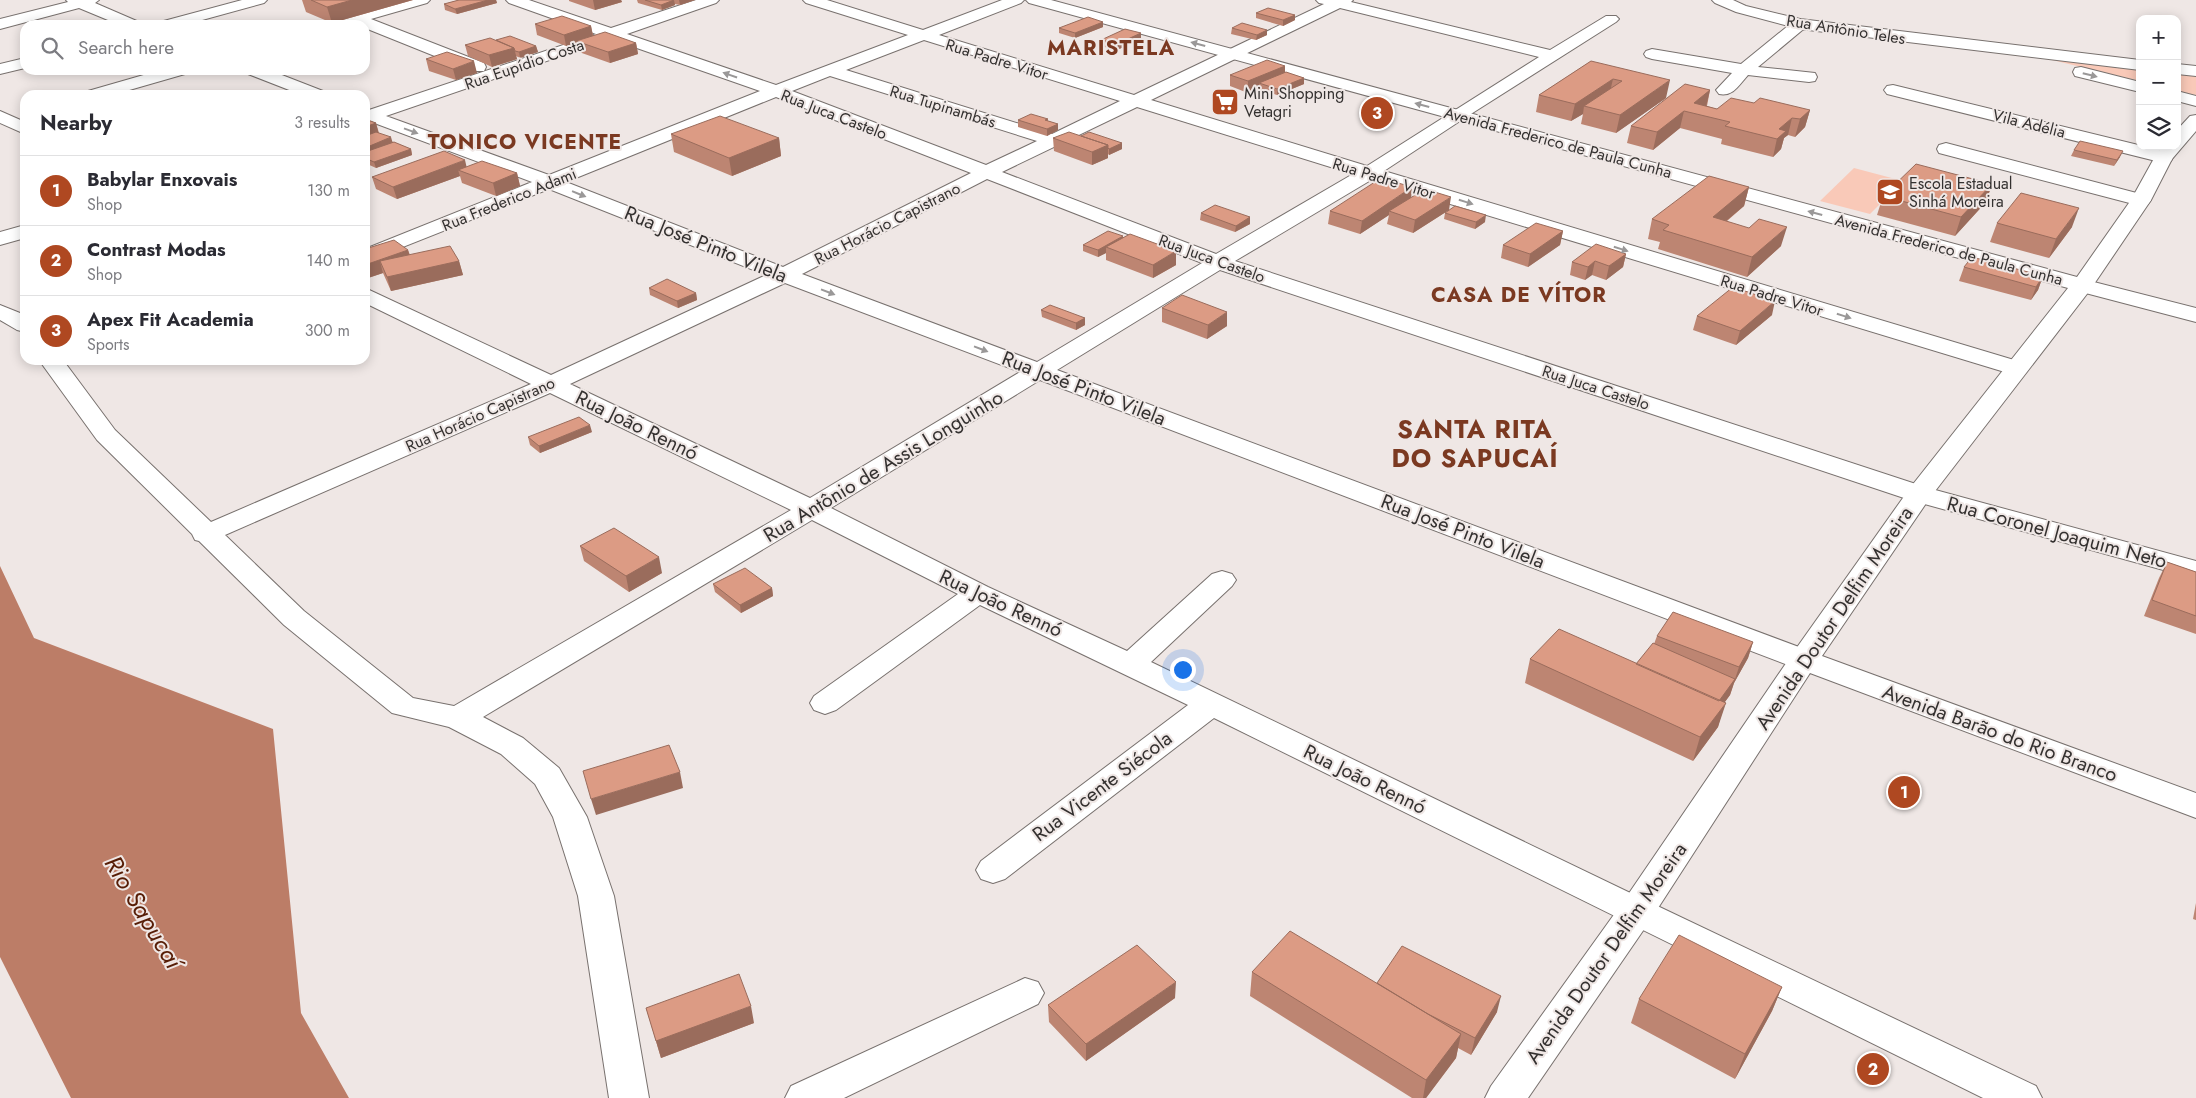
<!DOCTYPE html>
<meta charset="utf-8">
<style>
:root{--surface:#fff;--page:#f2f2f3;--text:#2b2b33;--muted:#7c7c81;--line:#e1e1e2;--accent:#af4821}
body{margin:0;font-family:Jost,sans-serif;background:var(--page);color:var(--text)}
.controls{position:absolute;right:15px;top:15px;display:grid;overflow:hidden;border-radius:10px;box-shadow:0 2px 12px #0003}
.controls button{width:45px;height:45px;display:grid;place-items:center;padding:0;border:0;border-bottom:1px solid var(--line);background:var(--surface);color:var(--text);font:25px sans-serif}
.you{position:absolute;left:1182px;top:669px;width:18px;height:18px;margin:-12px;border:4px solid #fff;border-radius:50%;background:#1a73e8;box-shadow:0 0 0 8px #1a73e833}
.badge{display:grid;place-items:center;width:32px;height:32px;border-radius:50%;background:var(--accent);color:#fff;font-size:16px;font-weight:700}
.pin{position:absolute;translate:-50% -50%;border:2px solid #fff;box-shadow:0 1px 5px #0006}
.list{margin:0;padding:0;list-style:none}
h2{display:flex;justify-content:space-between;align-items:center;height:65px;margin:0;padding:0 20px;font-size:21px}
h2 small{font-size:16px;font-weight:400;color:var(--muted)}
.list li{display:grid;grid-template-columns:32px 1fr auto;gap:15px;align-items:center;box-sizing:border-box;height:70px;padding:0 20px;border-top:1px solid var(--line)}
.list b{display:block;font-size:19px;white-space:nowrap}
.list p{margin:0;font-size:16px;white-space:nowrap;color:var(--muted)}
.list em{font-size:16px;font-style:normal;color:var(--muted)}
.icon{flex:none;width:28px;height:28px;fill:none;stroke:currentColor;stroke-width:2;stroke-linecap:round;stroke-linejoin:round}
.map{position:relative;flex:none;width:2196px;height:1098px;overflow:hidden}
.search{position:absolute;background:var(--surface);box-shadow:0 2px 12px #0003;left:20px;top:20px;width:350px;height:55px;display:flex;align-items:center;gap:12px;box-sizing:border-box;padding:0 18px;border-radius:15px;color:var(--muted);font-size:19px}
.panel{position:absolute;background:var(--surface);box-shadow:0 2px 12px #0003;left:20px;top:90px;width:350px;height:275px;border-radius:15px}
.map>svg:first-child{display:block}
.green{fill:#f9c9b8}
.water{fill:#bc7d67}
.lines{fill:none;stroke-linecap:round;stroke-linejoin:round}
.street-casing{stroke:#78716e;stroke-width:2}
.secondary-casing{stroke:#78716e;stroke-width:2}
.street{fill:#fff;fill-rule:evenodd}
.secondary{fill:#fff;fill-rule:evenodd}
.wall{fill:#bd8572}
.shaded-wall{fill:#9a6c5c}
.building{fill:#dc9b84;stroke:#9a6c5c}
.oneway{fill:#9a9898}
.labels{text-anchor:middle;stroke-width:4;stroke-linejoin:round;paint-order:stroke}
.far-street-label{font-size:16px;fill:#343130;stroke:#efe7e5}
.far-poi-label{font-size:16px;fill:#343130;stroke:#efe7e5;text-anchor:start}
.street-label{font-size:20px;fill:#343130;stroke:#efe7e5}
.far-district-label{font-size:21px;font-weight:bold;letter-spacing:1px;fill:#7b3921;stroke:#efe7e5}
.district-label{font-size:25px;font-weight:bold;letter-spacing:1px;fill:#7b3921;stroke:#efe7e5}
.near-water-label{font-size:25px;font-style:italic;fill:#571d06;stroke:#efe7e5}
</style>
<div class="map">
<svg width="2196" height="1098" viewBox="0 0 2196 1098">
<rect width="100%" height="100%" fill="#efe7e5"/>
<path class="green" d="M2022 53 2140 69V81Z
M2177 74 2196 76V95L2177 91Z
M1854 168 1903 181 1870 214 1820 201Z"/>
<path class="water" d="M0 566 34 638 273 729 301 1013 349 1098H71L0 957Z"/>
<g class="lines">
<g class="street-casing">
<path id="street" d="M66 0H99L95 3 139 22 141 25H120L79 8 0 29V19L68 2Z
M242 0H267L264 3 184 25H158L160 22Z
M405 0H430L427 3 371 19 484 63 486 67 484 71H472L365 28V25H326L328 22Z
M506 0H529L611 28 696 0H719L716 3 627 34 776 85 908 35 806 3 803 0H827L923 30 1002 0H1024L1021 3 939 35 1134 95 1324 4 1319 3 1316 0H1353L1351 2 1550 50 1606 16H1616L1619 19 1616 22 1463 119 1384 171 2024 363 2028 368 2024 373 2016 375 2008 373 1371 180 1235 261 1928 488 2196 561V579L1910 500 1220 270 1057 370 1815 653 1819 660 1815 667 1804 670 1793 667 1040 380 831 508 988 587 1127 651 1212 574 1222 571 1232 574 1236 580 1232 586 1151 662 1649 902 2036 1086 2042 1098H1983L1214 718 1005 879 993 883 981 879 976 870 981 861 1188 705 980 605 836 710 825 714 814 710 810 703 814 696 958 594 812 520 483 717 523 738 559 768 587 817 614 896 649 1098H609L578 896 553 817 535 784 501 754 449 727 392 713 284 625 199 541 195 540 192 534 97 440 39 360H63L115 430 211 522 531 384 365 303V288L551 375 766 275 549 189 365 262V249L532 182 369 121 365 122V109L369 110 596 34 509 3ZM1340 8 1539 57 1367 166 1151 100ZM611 39 760 91 549 175 386 116ZM924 40 1120 101 1052 134 846 70ZM830 76 1037 141 986 165 792 91ZM776 97 971 173 783 267 566 182ZM1137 107 1353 174 1216 254 1002 172ZM987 179 1202 263 1037 362 802 274ZM785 283 1020 372 810 498 570 384ZM550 393 791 510 454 706 413 698 304 611 225 535Z
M1800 19 1806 21 1808 24 1806 27 1758 67 1815 73 1817 77 1815 81 1809 82 1748 75C1739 85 1733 97 1719 94L1716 90 1732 73 1652 59 1646 57 1644 54 1646 51 1652 49 1741 64 1794 21Z
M25 58V68L0 74V64Z
M161 70H187L185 74 112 95H85L88 91Z
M246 70H269L323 91 326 95H302L248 74Z
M1893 85 2171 153 2173 157 2171 161 2164 163 1887 94 1884 90 1887 86Z
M0 111 25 122V134L0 123Z
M1946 143 2148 196 2151 200 2148 204 2141 206 1939 153 1937 149 1939 145Z
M25 225V238L0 245V232Z
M2082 279 2196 308V322L2074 290 2071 285 2074 280Z
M0 305 25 315V332L17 330 0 320Z
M1025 978 1038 982 1044 993 1038 1004 844 1098H785L791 1086Z"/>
</g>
<g class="secondary-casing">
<path id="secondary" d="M1026 0H1051L2077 277 2131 200 2157 153 2163 146H2177V130L2190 116 2196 115V131L2172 159 2151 200 2090 290 1929 499 1822 656 2196 793V818L1810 673 1649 922 1528 1098H1485L1491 1086 1623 902 1793 653 1910 488 2068 288 1029 3Z
M1712 0H1733L1746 6 1800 19 2140 60V70L1800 29 1736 12 1715 3Z
M2177 64 2196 66V76L2177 74Z
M2081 67 2140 82V92L2075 76 2073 72 2075 68Z
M2177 91 2196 96V106L2177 101Z"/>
</g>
<use href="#street" class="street"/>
<use href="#secondary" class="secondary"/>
</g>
<path class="wall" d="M302 0H413L332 23 306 12Z
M459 0H496L497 3 457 14 445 10 444 4Z
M569 0H621L622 2 595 10 569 1Z
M637 0H695L680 5 675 4V5L662 10 638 3Z
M1256 13 1295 15V20L1283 26 1256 18Z
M1103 22V27L1075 38 1059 33V28Z
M535 24 591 26 593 35 636 43 638 54 610 63 579 52 577 43 566 46 537 35Z
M1232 28 1267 30V35L1256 40 1231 34Z
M1141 33V39L1117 50 1101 46V40Z
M496 40 536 46 538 52 520 58 516 56 517 59 492 67 468 56 465 45Z
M426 59 477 73 456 80 429 71Z
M1591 61 1666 98 1616 133 1581 124 1583 114 1571 121 1536 112 1539 95Z
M1285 66V72L1304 78V84L1277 95 1259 89V88L1248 93 1230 86V75Z
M1710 90 1707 106 1717 109 1810 110 1805 127 1795 137 1788 135 1784 138 1781 149 1773 157 1721 144 1722 139 1680 128 1653 150 1627 143 1631 126Z
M365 119 376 123 379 133 393 142 411 149 412 155 376 168 365 163Z
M1048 119V121L1058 124V130L1047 136 1018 127V120Z
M671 134 779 138 781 156 732 176 674 152Z
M1081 136 1122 143V149L1109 155 1108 154V158L1092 165 1054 151 1053 138Z
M2074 150 2120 157 2114 166 2071 156Z
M467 167 517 173 520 186 496 196 462 183 460 176 397 199 376 189 372 177Z
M1992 184 1986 202 1955 236 1877 215 1883 196Z
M1749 187 1744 206 1727 221 1781 246 1747 277 1658 249 1660 242 1648 239 1652 219Z
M1411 198 1449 210 1413 233 1387 224 1389 215 1360 234 1328 224 1330 211Z
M1201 213 1250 217V224L1235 232 1200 220Z
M1445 213 1485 222 1475 229 1444 219Z
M1997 223 2072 227 2049 258 1990 242Z
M1563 231 1560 245 1528 267 1501 258 1503 245Z
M1123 238 1176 265 1153 278 1106 260V253L1098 257 1083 251V245Z
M365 249 408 250 410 255 459 261 463 275 391 291 383 273 365 279Z
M1626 254 1623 267 1606 280 1592 275 1585 280 1570 275 1572 262Z
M1964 267 2043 276 2038 290 2031 300 1959 281Z
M649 288 696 293 697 300 678 308 650 295Z
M1162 308 1227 326 1207 339 1162 322Z
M1041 310 1085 318V325L1076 330 1042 317Z
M1772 315 1736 345 1693 330 1697 316Z
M592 432 540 453 530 445 528 437Z
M580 546 662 573 629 592 584 561Z
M2167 562 2196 572V634L2144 616 2159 578Z
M713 584 772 588 773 596 741 613 715 592Z
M1657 636 1753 642 1748 658 1734 683 1730 695 1724 703 1718 727 1693 761 1525 683 1530 659 1636 664 1654 644Z
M2196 903V920L2193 919Z
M1252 972 1377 983 1497 1012 1471 1055 1458 1048 1456 1058 1426 1098H1412L1250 996Z
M1782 987 1772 1011 1735 1079 1631 1023 1639 999Z
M1175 998 1086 1061 1049 1022 1048 1005Z
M646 1008 754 1023 661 1058Z"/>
<path class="shaded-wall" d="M352 0H413L332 23 327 7Z
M488 0H496L497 3 457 14 455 9Z
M593 0H621L622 2 595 10Z
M674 0 675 5 662 10 661 5Z
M679 0H695L680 5Z
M1295 15V20L1283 26V20Z
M1103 22V27L1075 38V33Z
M591 26 593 37 576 41 577 43 566 46 564 35Z
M1267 30V35L1256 40 1257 35Z
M1141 33V39L1117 50V44Z
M636 43 638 54 610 63 608 52Z
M536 46 538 52 520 58 519 52Z
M514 48 517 59 492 67 489 55Z
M474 61 477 73 456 80 453 69Z
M1285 66V78L1259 83V88L1248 93V81Z
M1304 78V84L1277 95V89Z
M1613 79 1609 96 1584 106 1583 114 1571 121 1575 104Z
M1670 80 1666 98 1616 133 1620 115Z
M1710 90 1706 107 1694 103Z
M1810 110 1805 127 1795 137 1800 119Z
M1684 111 1680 128 1653 150 1657 132Z
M1792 118 1788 135 1784 138 1781 149 1773 157 1779 129Z
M376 123 379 135 365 141V127Z
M1058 124V130L1047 136V129Z
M391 137 393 144 365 155V148Z
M779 138 781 156 732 176 729 158Z
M1122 143V149L1109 155V149Z
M1108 145V158L1092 165V152Z
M411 149 412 155 376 168 374 162Z
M2123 151 2120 157 2114 166 2117 160Z
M465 160 468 173 458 170 460 176 397 199 393 187Z
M517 173 520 186 496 196 493 183Z
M1992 184 1986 202 1955 236 1961 217Z
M1412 187 1411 200 1389 211V215L1360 234 1362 221Z
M1749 187 1744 206 1708 236 1713 217Z
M1451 197 1449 210 1413 233 1415 220Z
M2079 208 2072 227 2049 258 2056 239Z
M1486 215 1485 222 1475 229 1476 222Z
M1250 217V224L1235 232 1236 226Z
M1787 227 1781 246 1747 277 1752 257Z
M1563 231 1560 245 1528 267 1530 254Z
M1123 236V243L1106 247V253L1098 257V250Z
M408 250 412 264 380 261 383 273 365 279V265Z
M1176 251V265L1153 278V265Z
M1626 254 1623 267 1606 280 1609 266Z
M459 261 463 275 391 291 387 277Z
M1595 261 1592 275 1585 280 1588 267Z
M2043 276 2038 290 2031 300 2036 287Z
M696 293 697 300 678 308 677 301Z
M1775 301 1772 315 1736 345 1740 331Z
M1227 312V326L1207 339 1208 325Z
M1085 318V325L1076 330V323Z
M590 425 592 432 540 453 539 446Z
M659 557 662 573 629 592 626 576Z
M772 588 773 596 741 613 740 605Z
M1753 642 1748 658 1734 683 1730 695 1711 721 1716 705 1735 679 1739 667Z
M1726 703 1718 727 1693 761 1700 737Z
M680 772 683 788 596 815 591 799Z
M1176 982 1175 998 1086 1061V1044Z
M1782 987 1772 1011 1735 1079 1745 1054Z
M1501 996 1497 1012 1471 1055 1475 1038Z
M751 1006 754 1023 661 1058 656 1041Z
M1461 1034 1456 1058 1426 1098H1423L1426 1080Z"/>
<path class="building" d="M311 0H352L327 7Z
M459 0H488L455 9 444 4Z
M645 0H674L661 5Z
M1268 8 1295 15 1283 20 1256 13Z
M562 16 591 26 564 35 535 24Z
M1088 17 1103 22 1075 33 1059 28Z
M1242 23 1267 30 1257 35 1232 28Z
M1125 29 1141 33 1117 44 1101 40Z
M605 32 636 43 608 52 576 41Z
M510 36 536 46 519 52 515 51 514 48 496 40Z
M490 38 514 48 489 55 465 45Z
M447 52 474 61 453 69 426 59Z
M1267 60 1285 66 1248 81 1230 75Z
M1591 61 1670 80 1620 115 1584 106 1622 81 1613 79 1575 104 1539 95Z
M1286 72 1304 78 1277 89 1259 83Z
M1685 84 1710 90 1694 103 1717 109 1731 98 1754 103 1760 98 1810 110 1800 119 1792 118 1779 129 1786 131 1777 139 1725 126 1730 122 1684 111 1657 132 1631 126Z
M1031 114 1048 119 1045 120 1058 124 1047 129 1018 120Z
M720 116 779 138 729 158 671 134Z
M365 119 376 123 365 127Z
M376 132 391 137 365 148V136Z
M1069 132 1108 145 1092 152 1053 138Z
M1089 132 1122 143 1109 149 1108 148V145L1081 136Z
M2080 141 2123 151 2117 160 2074 150Z
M394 142 411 149 374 162 365 158V152Z
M444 151 465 160 393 187 372 177Z
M482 161 517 173 493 183 458 170Z
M1916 164 1992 184 1961 217 1883 196Z
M1709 176 1749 187 1713 217 1749 228 1759 219 1787 227 1752 257 1663 230 1669 225 1652 219Z
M1381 178 1412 187 1362 221 1330 211Z
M1425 189 1451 197 1415 220 1389 211Z
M2021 193 2079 208 2056 239 1997 223Z
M1215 205 1250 217 1236 226 1201 213Z
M1455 206 1486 215 1476 222 1445 213Z
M1536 223 1563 231 1530 254 1503 245Z
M1108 231 1123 236 1098 250 1083 245Z
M1130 234 1176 251 1153 265 1106 247Z
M394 240 408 250 365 265V249Z
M1596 244 1626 254 1609 266 1595 261 1588 267 1572 262Z
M450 246 459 261 387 277 380 261Z
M1972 257 2043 276 2036 287 1964 267Z
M667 279 696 293 677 301 649 288Z
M1733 287 1775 301 1740 331 1697 316Z
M1182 295 1227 312 1208 325 1162 308Z
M1050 305 1085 318 1076 323 1041 310Z
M579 417 590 425 539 446 528 437Z
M614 528 659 557 626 576 580 546Z
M2167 562 2196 572V616L2152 600Z
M745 568 772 588 740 605 713 584Z
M1673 612 1753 642 1739 667 1657 636Z
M1559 629 1726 703 1700 737 1530 659Z
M1653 643 1735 679 1719 701 1636 664Z
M669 745 680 772 591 799 583 771Z
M1290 931 1461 1034 1426 1080 1252 972Z
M1679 935 1782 987 1745 1054 1639 999Z
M1137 945 1176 982 1086 1044 1048 1005Z
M1402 946 1501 996 1475 1038 1428 1014 1377 983Z
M739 974 751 1006 656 1041 646 1008Z"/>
<defs><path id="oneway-solid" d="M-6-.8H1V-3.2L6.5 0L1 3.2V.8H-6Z" transform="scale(1.25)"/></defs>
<g class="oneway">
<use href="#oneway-solid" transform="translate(1198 44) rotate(-165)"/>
<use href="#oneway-solid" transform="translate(730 75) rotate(-161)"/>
<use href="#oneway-solid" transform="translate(2090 75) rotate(14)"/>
<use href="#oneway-solid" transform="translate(1422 105) rotate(-165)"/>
<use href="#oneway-solid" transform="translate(411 131) rotate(20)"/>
<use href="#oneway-solid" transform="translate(579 194) rotate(22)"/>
<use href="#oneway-solid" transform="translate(1466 202) rotate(17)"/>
<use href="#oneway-solid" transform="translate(1815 213) rotate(-165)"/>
<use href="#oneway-solid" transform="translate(1621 249) rotate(17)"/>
<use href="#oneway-solid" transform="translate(828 292) rotate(21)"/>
<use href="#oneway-solid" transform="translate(1844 316) rotate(17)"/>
<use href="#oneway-solid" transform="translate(981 349) rotate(21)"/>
</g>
<defs>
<g id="supermarket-square" transform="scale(1.4375)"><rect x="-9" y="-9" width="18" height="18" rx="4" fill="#af4821" stroke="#efe7e5"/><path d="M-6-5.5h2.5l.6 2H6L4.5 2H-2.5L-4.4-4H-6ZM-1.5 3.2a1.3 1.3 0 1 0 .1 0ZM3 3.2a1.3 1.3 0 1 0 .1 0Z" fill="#fff"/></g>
<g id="school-square" transform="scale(1.4375)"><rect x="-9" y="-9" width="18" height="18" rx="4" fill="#af4821" stroke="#efe7e5"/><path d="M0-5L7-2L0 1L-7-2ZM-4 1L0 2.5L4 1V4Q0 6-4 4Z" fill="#fff"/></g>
</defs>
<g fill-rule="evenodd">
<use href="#supermarket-square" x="1225" y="102"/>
<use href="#school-square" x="1890" y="192"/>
</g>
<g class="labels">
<g class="far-street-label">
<text transform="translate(1846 29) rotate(9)" y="6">Rua Antônio Teles</text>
<text transform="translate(997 59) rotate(17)" y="6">Rua Padre Vitor</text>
<text transform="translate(524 64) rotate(-19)" y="6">Rua Eupídio Costa</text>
<text transform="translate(943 106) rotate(17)" y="6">Rua Tupinambás</text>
<text transform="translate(834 114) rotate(21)" y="6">Rua Juca Castelo</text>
<text transform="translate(2029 123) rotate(14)" y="6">Vila Adélia</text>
<text transform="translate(1558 142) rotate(15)" y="6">Avenida Frederico de Paula Cunha</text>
<text transform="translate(1384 178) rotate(17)" y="6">Rua Padre Vitor</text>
<text transform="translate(509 199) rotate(-22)" y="6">Rua Frederico Adami</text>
<text transform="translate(887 223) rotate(-27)" y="6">Rua Horácio Capistrano</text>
<text transform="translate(1949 249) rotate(15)" y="6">Avenida Frederico de Paula Cunha</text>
<text transform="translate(1212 258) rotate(20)" y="6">Rua Juca Castelo</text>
<text transform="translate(1772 295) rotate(17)" y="6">Rua Padre Vitor</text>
<text transform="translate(1596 387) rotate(18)" y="6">Rua Juca Castelo</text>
<text transform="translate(480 414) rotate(-24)" y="6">Rua Horácio Capistrano</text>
</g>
<g class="far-poi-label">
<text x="1244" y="99">Mini Shopping<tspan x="1244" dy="18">Vetagri</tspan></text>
<text x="1909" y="189">Escola Estadual<tspan x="1909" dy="18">Sinhá Moreira</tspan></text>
</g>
<g class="street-label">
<text transform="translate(706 244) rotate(22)" y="7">Rua José Pinto Vilela</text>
<text transform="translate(1084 388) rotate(21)" y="7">Rua José Pinto Vilela</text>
<text transform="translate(637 425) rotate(26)" y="7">Rua João Rennó</text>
<text transform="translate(883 466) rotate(-31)" y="7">Rua Antônio de Assis Longuinho</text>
<text transform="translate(1463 531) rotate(21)" y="7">Rua José Pinto Vilela</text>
<text transform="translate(2057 532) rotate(15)" y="7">Rua Coronel Joaquim Neto</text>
<text transform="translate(1001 603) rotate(25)" y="7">Rua João Rennó</text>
<text transform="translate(1834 618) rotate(-56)" y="7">Avenida Doutor Delfim Moreira</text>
<text transform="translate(2000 733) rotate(20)" y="7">Avenida Barão do Rio Branco</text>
<text transform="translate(1365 779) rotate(26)" y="7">Rua João Rennó</text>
<text transform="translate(1102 786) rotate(-37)" y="7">Rua Vicente Siécola</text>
<text transform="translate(1606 953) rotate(-55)" y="7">Avenida Doutor Delfim Moreira</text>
</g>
<g class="far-district-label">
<text x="1111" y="55">MARISTELA</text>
<text x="525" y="149">TONICO VICENTE</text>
<text x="1519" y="302">CASA DE VÍTOR</text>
</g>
<g class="district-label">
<text x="1475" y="438">SANTA RITA<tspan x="1475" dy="29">DO SAPUCAÍ</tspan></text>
</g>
<g class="near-water-label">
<text transform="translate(144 912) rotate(59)" y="9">Rio Sapucaí</text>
</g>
</g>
</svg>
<div class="controls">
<button>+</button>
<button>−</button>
<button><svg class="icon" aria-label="layers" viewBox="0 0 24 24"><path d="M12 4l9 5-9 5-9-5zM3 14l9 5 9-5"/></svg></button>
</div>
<div class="you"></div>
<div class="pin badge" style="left:1904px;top:792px">1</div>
<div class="pin badge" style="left:1873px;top:1069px">2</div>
<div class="pin badge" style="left:1377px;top:113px">3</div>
<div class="search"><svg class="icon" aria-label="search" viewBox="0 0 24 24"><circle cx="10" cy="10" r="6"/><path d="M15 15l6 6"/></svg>Search here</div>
<section class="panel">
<h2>Nearby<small>3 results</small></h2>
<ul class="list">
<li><span class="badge">1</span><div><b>Babylar Enxovais</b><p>Shop</p></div><em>130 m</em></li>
<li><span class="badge">2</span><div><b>Contrast Modas</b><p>Shop</p></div><em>140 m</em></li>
<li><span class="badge">3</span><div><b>Apex Fit Academia</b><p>Sports</p></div><em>300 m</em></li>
</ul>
</section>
</div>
